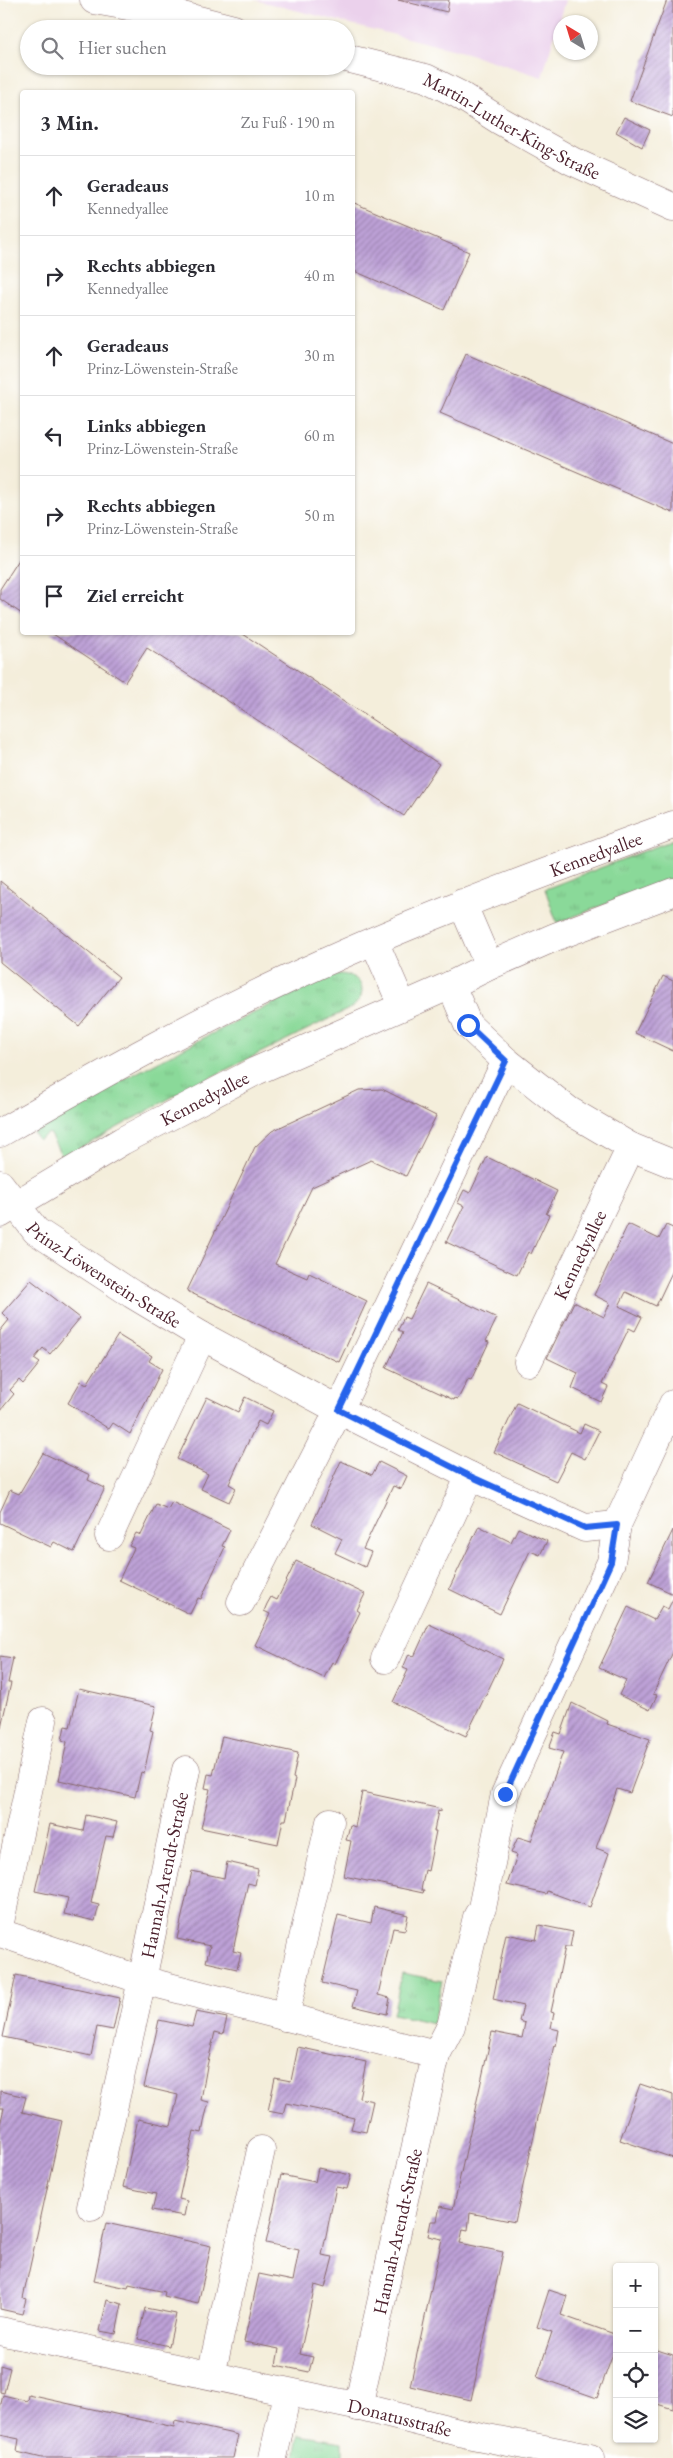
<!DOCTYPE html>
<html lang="de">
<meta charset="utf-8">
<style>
:root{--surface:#fff;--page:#f7f7f7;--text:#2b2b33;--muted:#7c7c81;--line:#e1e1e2}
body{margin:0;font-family:"EB Garamond",serif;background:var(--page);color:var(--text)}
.controls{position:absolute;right:15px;bottom:15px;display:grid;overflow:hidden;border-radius:5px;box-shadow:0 1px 4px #0004}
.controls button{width:45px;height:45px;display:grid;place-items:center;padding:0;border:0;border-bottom:1px solid var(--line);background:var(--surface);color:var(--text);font:25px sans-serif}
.compass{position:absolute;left:553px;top:15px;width:45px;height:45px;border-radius:50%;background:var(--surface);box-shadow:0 1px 4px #0004;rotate:322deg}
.stop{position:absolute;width:15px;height:15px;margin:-11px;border:4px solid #2563eb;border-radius:50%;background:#fff}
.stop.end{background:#2563eb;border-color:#fff;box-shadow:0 1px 5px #0008}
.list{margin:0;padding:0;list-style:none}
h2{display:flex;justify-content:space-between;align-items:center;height:65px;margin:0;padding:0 20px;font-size:21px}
h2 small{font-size:16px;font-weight:400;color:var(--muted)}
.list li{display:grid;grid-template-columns:32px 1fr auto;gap:15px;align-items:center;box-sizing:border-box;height:80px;padding:0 20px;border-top:1px solid var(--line)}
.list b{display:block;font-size:19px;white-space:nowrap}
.list p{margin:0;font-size:16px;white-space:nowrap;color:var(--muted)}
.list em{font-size:16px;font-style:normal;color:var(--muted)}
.icon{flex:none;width:28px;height:28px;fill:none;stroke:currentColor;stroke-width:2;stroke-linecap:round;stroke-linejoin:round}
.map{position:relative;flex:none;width:673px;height:2458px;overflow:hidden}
.search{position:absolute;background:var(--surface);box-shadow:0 1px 4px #0004;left:20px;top:20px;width:335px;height:55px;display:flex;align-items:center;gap:12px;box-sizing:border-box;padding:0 18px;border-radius:28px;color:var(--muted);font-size:19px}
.panel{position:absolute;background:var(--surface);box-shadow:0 1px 4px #0004;left:20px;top:90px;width:335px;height:545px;border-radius:5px}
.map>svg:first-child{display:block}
.built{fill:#ebd1ec}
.grass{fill:url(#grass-tufts);stroke:#6a7c62}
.building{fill:url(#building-hatch)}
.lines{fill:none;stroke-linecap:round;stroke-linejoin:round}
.minor-casing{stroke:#866769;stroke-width:29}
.minor{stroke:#fff;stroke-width:28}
.route{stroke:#2563eb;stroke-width:6}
.labels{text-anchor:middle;stroke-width:4.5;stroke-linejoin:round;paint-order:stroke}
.street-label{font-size:19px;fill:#4a1f2b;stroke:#fff}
</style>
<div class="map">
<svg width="673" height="2458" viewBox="0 0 673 2458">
<defs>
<pattern id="grass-tufts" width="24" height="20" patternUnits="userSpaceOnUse" patternTransform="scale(1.25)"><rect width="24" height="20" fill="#8ad999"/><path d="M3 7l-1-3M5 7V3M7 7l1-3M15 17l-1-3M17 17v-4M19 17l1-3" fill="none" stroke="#79ba84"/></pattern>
<pattern id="building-hatch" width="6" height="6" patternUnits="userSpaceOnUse" patternTransform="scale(1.25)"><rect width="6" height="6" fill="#bda1d7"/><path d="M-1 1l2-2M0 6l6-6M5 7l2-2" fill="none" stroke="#9c83af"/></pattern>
</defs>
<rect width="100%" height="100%" fill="#fff"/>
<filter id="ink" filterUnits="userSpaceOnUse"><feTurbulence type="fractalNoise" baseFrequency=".02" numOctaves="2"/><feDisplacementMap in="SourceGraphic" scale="10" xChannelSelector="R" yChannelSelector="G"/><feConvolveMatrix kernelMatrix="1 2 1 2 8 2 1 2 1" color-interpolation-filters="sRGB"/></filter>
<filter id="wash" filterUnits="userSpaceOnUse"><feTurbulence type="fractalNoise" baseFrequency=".0096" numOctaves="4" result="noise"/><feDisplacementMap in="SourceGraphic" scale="20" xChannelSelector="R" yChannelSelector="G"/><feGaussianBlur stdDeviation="1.12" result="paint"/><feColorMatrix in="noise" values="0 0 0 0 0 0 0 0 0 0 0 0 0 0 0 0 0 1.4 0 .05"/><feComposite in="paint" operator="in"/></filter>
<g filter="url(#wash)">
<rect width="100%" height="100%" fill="#f4eedb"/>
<path class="built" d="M255 0H565L542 77 467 53Z"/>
<path class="grass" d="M673 840V878L557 923 545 889Z
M340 974C363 975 370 994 351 1008L181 1092 63 1158 49 1133 38 1140 33 1132C105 1088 180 1049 256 1012 283 999 311 983 340 974Z
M402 1973 442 1981 433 2023 393 2014Z
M299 2435 342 2442V2458H295Z"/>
<g id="blocks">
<path class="building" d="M398 0H449L447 12Z
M667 0H673V117L630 101Z
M624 117 650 130 642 147 616 132Z
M352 202 469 252 444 310 352 270Z
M466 354 673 444V513L440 413Z
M22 555V614L0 599V589Z
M50 632H240L439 764 404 816 147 648 125 682Z
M0 881 119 977 79 1026 0 962Z
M663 976 673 981V1051L635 1033Z
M382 1089 436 1116 406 1176 371 1160 312 1187 275 1264 307 1278 309 1273 367 1301 339 1362 187 1291 255 1147 272 1131 359 1090Z
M487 1157 557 1191 546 1214 549 1215 531 1254 528 1252 517 1275 446 1242 464 1206 458 1203 461 1196 464 1190 470 1193Z
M628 1224 659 1239 666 1225 673 1228V1270L656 1306 626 1292 619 1306 642 1317 635 1331 629 1328 602 1384 608 1387 601 1402 572 1388 578 1373 547 1358 574 1302 604 1317 610 1303 594 1295Z
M31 1280 80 1318 50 1354 43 1348 34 1359 40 1363 23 1384 19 1380 10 1390 14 1394 0 1411V1331L9 1320 2 1313Z
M426 1284 497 1318 486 1341 489 1342 471 1380 468 1379 458 1399 455 1398 454 1400 386 1368 403 1332 398 1330 401 1324 404 1317 409 1319Z
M118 1335 152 1356 149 1361 162 1369 130 1434 113 1423 109 1429 68 1403 81 1381 87 1384Z
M207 1397 238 1412 245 1397 273 1411 266 1425 258 1421 243 1453 229 1484 236 1488 229 1502 201 1489 208 1474 177 1459Z
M517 1403 580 1433 584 1424 599 1431 585 1459 571 1452 556 1481 494 1452Z
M43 1453 90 1475 88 1480 105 1488 74 1552 54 1542 51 1547 0 1523V1512L10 1490 19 1494Z
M341 1461 372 1475 379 1462 407 1476 401 1489 393 1486 363 1549 371 1552 365 1567 335 1553 342 1539 312 1524Z
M172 1502 230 1530 222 1546 225 1547 201 1599 198 1598 190 1614 119 1580 134 1548 129 1546 136 1533 141 1535 156 1504 168 1509Z
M479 1526 511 1542 518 1528 547 1541 540 1555 530 1551 500 1614 449 1589Z
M673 1530V1594L648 1582Z
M296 1561 365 1594 357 1610 360 1612 335 1664 332 1662 324 1678 255 1645 270 1614 264 1611 267 1604 271 1597 277 1600Z
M673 1599V1652L653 1694 657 1695 650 1710 619 1695 626 1680 599 1668 628 1607 654 1620 662 1606 668 1609Z
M429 1624 503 1659 466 1736 393 1702 408 1670 403 1668 409 1654 414 1657Z
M0 1656 13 1658 8 1683H11L1 1727Z
M79 1689 156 1706 150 1730 153 1731 144 1773 141 1772 135 1797 59 1780 67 1742 62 1740 65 1726 70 1727Z
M572 1703 608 1721 607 1724 650 1739 630 1793 617 1789 607 1818 596 1848 609 1853 590 1907 547 1891 546 1894 507 1885 517 1855 511 1853 518 1837 531 1841 547 1797 563 1752 549 1748 555 1732 561 1734Z
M222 1736 298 1753 293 1778 295 1779 286 1820H283L278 1844 201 1828 210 1789 205 1788 208 1774 213 1775Z
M362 1792 441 1809V1812L438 1811 434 1831H436L428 1871 425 1870 421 1890H424L423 1893 344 1876 351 1841 346 1840 348 1833 350 1825 355 1827Z
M86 1815 117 1822 113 1837 106 1836 98 1869 91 1903 99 1905 95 1921 64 1914 68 1898 35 1891 50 1824 83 1831Z
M227 1862 258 1869 255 1885 248 1883 240 1917 233 1951 241 1953 237 1969 206 1962 210 1946 177 1939 192 1871 224 1878Z
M374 1907 408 1915 405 1930 393 1928 378 1995 390 1998 387 2014 353 2006 357 1991 322 1983 338 1915 371 1923Z
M539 1925 573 1932 570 1947H565L551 2012 554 2013 551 2028 559 2030 556 2046 554 2045 515 2222 470 2213 468 2230 463 2229 460 2243 503 2252 471 2400 410 2386 442 2239 428 2236 431 2221H437L440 2206 453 2209 492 2032 522 2038 525 2023 519 2021 523 2006 493 1999 506 1934 536 1940Z
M16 1975 120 1998 113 2030 97 2027 91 2056 3 2037Z
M196 2012 227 2018 223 2034 215 2032 207 2066 201 2100 209 2102 205 2117 202 2133 194 2131 179 2199 187 2201 184 2216 152 2210 156 2194 123 2187 138 2119 171 2126 178 2095 144 2087 159 2020 192 2027Z
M298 2047 366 2062 359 2098 373 2101 366 2132 351 2129 354 2118 319 2110 286 2103 283 2114 268 2111 275 2078 291 2081Z
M640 2084 673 2095V2158L620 2140Z
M0 2091 26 2097 22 2112 62 2121 23 2298 26 2299 22 2314 0 2309V2125L4 2108H0Z
M318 2168 351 2175 347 2189 336 2187 322 2255 333 2257 325 2288 315 2285 300 2354 313 2357 309 2372 276 2365 279 2349 244 2342 259 2274 293 2281 299 2250 266 2243 281 2175 315 2182Z
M106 2223 211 2246 198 2304 164 2296 165 2292 129 2284 128 2288 94 2281Z
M549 2290 567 2296 561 2315 617 2335V2343L597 2398 537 2377 552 2332 537 2327Z
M107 2300 122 2304 116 2334 100 2331Z
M145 2308 176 2314 169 2346 138 2339Z
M654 2349 673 2355V2409L654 2403Z
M0 2365 10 2368 4 2393 0 2392Z
M3 2395 28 2401 29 2395 174 2427 175 2421 238 2435 233 2458H42L17 2452 19 2439 0 2435V2408Z"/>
</g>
</g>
<g filter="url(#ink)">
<use href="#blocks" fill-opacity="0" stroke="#866769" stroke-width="1"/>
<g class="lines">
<g class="minor-casing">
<g id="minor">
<path d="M94 0 179 15 234 29"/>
<path id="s1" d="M346 58 426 78 458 94 499 120 572 161 673 207"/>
<path d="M462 903 489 966"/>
<path d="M374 941 402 1005"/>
<path d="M451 985 468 1025 506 1061 568 1110 631 1147 673 1164"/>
<path id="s2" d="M0 1133C92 1080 184 1028 280 983 408 922 541 874 673 825"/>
<path id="s3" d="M0 1184 36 1231 132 1294 202 1336 339 1410 470 1476 585 1528 617 1525"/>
<path id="s4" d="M0 1214 122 1141 256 1071 451 985 489 966 555 937 673 892"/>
<path id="s5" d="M528 1362 631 1147"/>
<path d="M109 1536 202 1336"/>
<path d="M241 1602 339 1410 506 1061"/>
<path d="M385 1659 470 1476"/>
<path d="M0 1922 43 1721"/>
<path d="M0 1933 142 1980 436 2055"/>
<path d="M285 2017 330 1822"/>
<path id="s6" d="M91 2207 142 1980 186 1770"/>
<path id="s7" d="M0 2331 360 2407 467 2434 590 2458"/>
<path d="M211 2375 261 2150"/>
<path id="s8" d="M358 2407 436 2055 451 2026 477 1917 482 1908 505 1794 611 1562 617 1525 673 1404"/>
<path d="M273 2458 287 2393"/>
</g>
</g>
<use href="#minor" class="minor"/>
</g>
</g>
<g class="lines" filter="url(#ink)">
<path class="route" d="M468 1025 506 1061 339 1410 470 1476 585 1528 617 1525 611 1562 505 1794"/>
</g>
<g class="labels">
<g class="street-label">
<text dy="7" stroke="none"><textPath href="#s1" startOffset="181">Martin-Luther-King-Straße</textPath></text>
<text dy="7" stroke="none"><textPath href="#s2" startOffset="659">Kennedyallee</textPath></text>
<text dy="7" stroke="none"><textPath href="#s4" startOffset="235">Kennedyallee</textPath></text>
<text dy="7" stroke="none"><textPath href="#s5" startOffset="119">Kennedyallee</textPath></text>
<text dy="7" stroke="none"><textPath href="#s3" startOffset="140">Prinz-Löwenstein-Straße</textPath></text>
<text dy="7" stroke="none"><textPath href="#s6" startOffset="340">Hannah-Arendt-Straße</textPath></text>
<text dy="7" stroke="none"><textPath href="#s8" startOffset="180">Hannah-Arendt-Straße</textPath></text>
<text dy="7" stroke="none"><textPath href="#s7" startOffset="409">Donatusstraße</textPath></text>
</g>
</g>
</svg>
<div class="controls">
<button>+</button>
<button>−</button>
<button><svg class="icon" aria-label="locate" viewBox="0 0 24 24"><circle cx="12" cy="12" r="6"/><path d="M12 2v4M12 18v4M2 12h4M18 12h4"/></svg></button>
<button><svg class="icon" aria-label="layers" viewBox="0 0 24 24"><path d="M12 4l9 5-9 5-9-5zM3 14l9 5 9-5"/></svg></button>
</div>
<svg class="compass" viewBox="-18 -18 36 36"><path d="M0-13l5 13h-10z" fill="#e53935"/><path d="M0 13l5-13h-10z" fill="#7c7c81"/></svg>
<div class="stop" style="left:468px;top:1025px"></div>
<div class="stop end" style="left:505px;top:1794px"></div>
<div class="search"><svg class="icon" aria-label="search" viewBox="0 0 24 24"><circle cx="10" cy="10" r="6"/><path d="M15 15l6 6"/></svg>Hier suchen</div>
<section class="panel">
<h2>3 Min.<small>Zu Fuß · 190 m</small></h2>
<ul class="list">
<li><svg class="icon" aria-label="ahead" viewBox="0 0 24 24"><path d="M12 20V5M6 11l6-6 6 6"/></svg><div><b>Geradeaus</b><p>Kennedyallee</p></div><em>10 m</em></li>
<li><svg class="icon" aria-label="right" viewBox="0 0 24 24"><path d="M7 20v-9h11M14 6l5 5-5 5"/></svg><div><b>Rechts abbiegen</b><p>Kennedyallee</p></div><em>40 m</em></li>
<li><svg class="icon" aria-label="ahead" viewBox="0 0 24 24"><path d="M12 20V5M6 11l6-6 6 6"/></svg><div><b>Geradeaus</b><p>Prinz-Löwenstein-Straße</p></div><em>30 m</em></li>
<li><svg class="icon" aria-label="left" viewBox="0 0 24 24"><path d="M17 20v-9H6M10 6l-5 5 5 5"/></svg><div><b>Links abbiegen</b><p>Prinz-Löwenstein-Straße</p></div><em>60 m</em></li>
<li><svg class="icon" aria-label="right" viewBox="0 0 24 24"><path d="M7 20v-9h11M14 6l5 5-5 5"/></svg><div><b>Rechts abbiegen</b><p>Prinz-Löwenstein-Straße</p></div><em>50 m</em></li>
<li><svg class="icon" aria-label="arrive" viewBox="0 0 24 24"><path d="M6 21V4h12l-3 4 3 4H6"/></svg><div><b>Ziel erreicht</b></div></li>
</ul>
</section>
</div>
